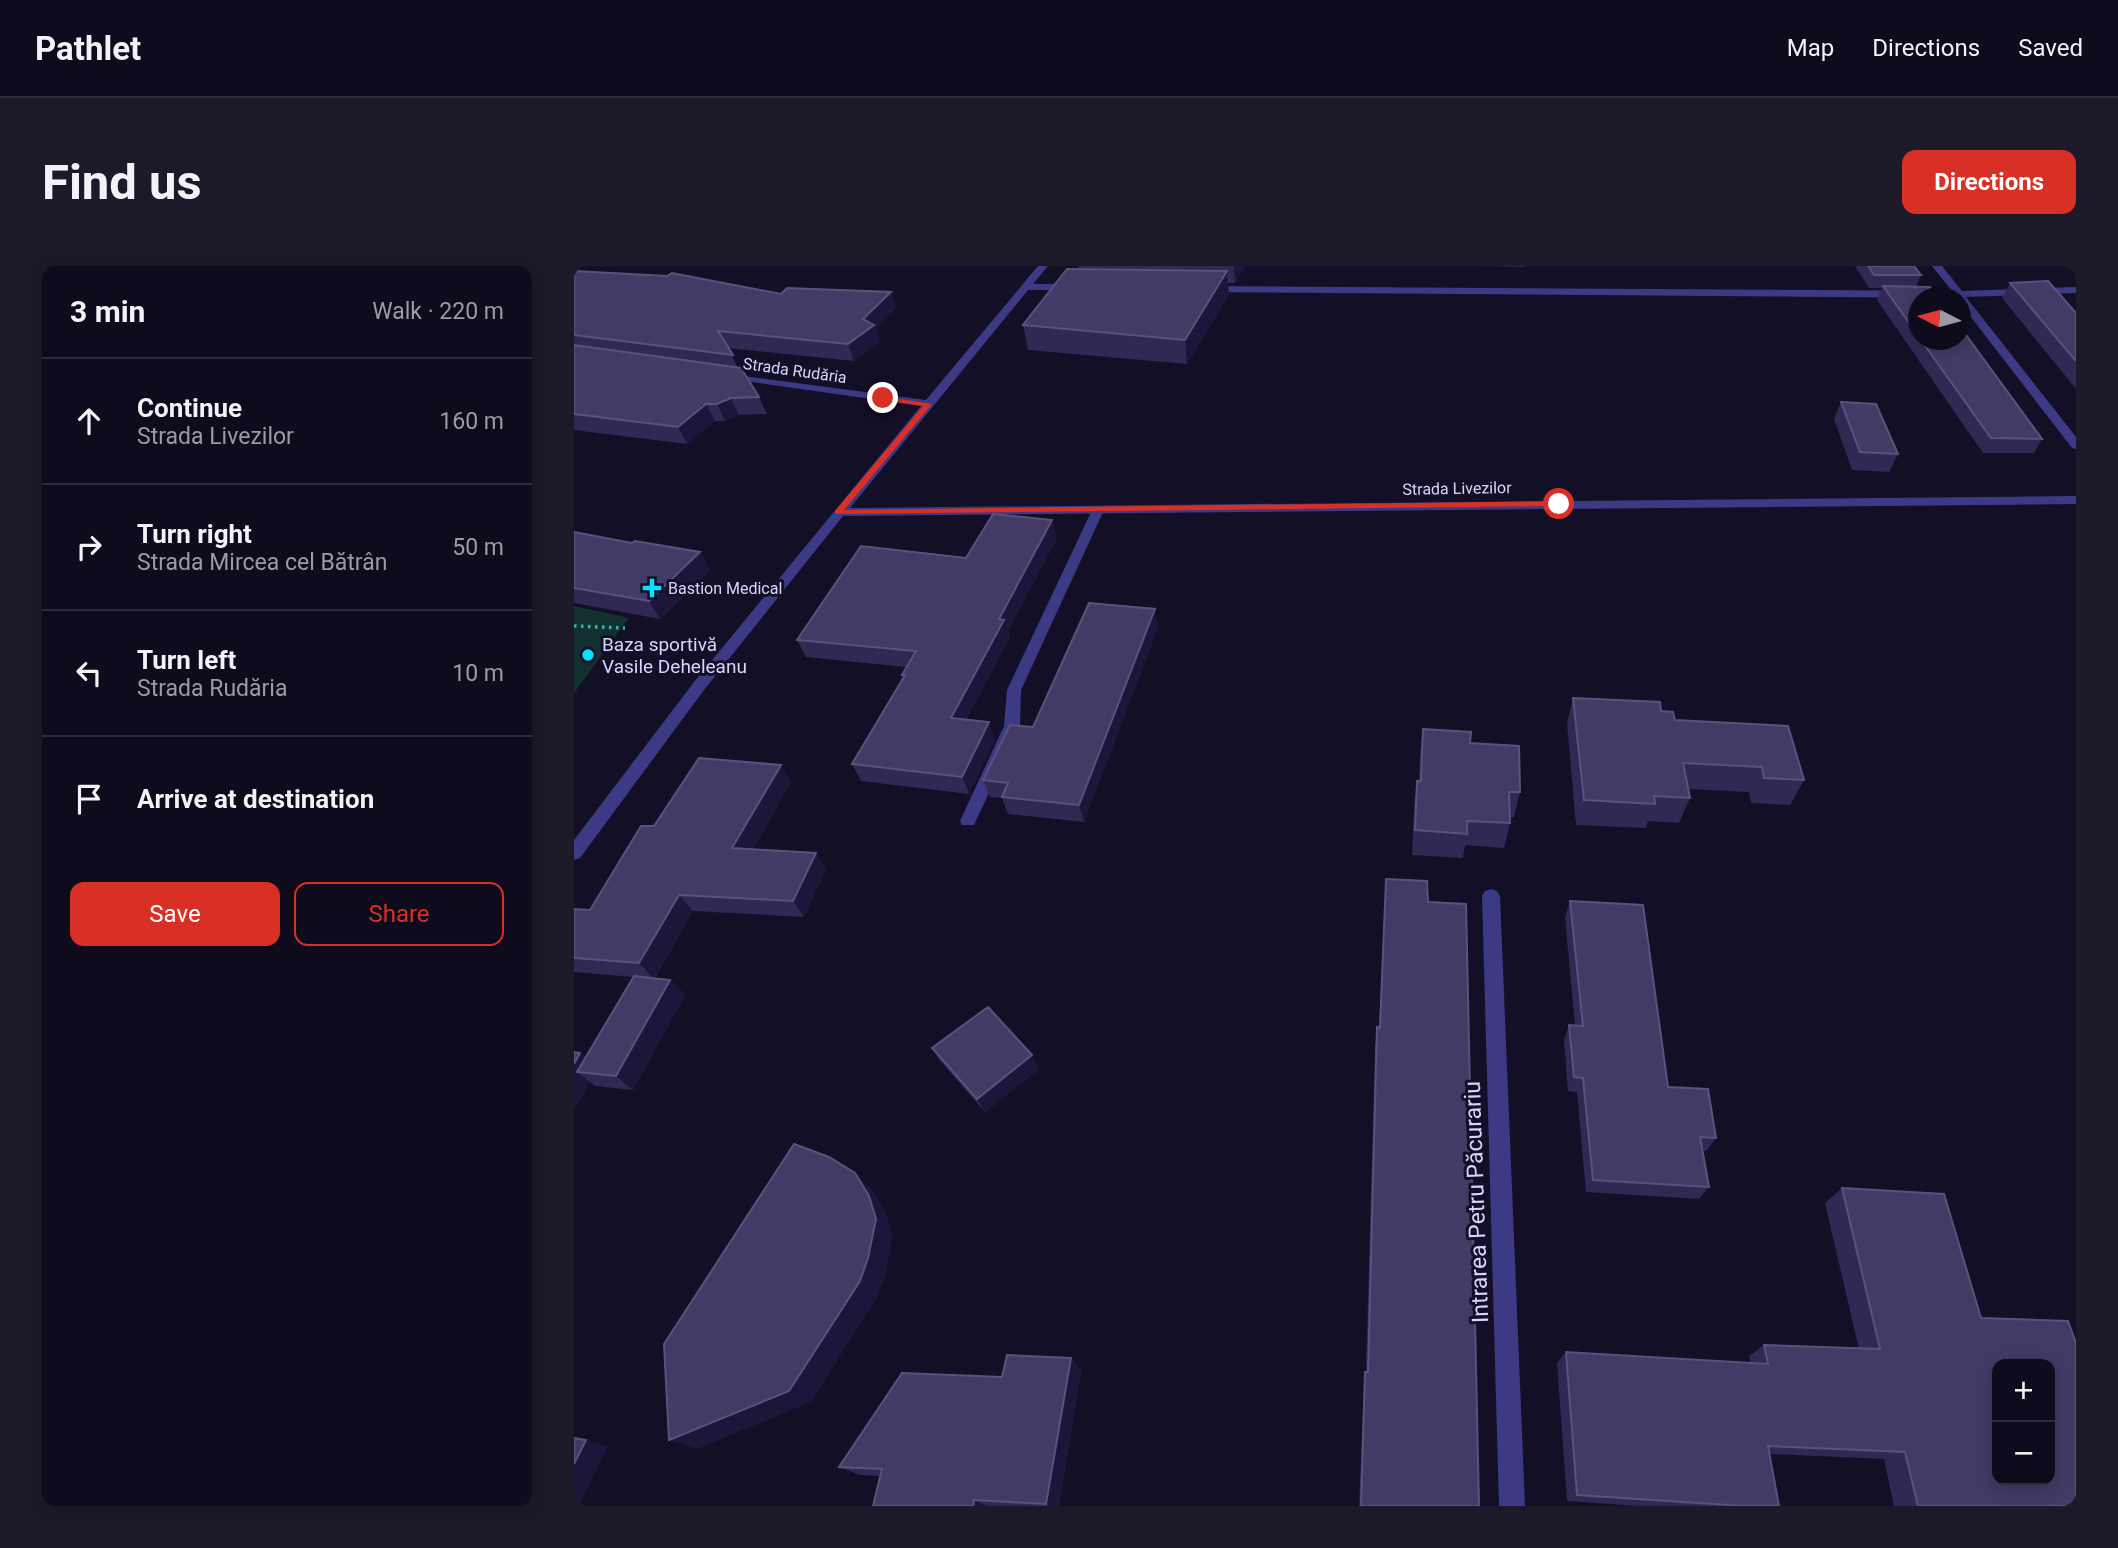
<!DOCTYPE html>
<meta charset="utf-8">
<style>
:root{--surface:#0e0b1c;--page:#1c1929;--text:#f1f3f6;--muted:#9b9ba3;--line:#2e2b3b;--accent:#d93025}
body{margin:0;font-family:Roboto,sans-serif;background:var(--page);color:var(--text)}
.controls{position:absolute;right:21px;bottom:21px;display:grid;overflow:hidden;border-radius:14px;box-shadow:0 4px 18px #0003}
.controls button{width:63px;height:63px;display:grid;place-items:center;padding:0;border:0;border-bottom:2px solid var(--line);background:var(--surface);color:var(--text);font:35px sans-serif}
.compass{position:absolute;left:1334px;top:21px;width:63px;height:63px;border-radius:50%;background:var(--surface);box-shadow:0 4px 18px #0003;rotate:276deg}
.stop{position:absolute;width:21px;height:21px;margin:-16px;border:5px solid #d93025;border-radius:50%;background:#fff}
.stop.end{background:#d93025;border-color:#fff;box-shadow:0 2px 7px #0008}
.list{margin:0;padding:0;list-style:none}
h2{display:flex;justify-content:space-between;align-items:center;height:91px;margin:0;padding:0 28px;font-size:30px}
h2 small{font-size:23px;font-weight:400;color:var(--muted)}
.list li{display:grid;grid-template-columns:46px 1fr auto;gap:21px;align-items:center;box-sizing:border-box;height:126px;padding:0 28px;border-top:2px solid var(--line)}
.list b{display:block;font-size:26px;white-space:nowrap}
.list p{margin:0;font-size:23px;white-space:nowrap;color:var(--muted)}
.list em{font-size:23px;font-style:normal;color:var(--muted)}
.actions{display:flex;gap:14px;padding:21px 28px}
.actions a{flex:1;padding:16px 0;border:2px solid var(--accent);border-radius:14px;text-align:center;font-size:24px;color:var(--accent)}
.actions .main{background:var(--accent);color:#fff}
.icon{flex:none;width:38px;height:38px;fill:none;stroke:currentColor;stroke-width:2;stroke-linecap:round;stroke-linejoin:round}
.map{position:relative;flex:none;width:1502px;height:1240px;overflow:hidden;border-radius:14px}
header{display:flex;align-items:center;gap:42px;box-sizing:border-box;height:98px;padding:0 35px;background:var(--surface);border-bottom:2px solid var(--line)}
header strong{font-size:33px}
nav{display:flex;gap:38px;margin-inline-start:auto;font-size:24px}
.intro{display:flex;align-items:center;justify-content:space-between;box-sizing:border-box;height:168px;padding:0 42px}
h1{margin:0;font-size:49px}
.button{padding:18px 32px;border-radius:14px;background:var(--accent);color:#fff;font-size:24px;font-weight:700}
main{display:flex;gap:42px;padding:0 42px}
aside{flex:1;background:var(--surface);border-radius:14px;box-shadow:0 4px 18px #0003}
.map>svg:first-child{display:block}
.green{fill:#12302f}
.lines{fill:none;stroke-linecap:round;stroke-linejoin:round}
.path{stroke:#2fb8b0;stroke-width:3.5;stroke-dasharray:2.5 4.5;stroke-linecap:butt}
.lane{fill:#3d3a85;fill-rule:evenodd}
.street{fill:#3d3a85;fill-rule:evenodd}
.wall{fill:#312854}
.shaded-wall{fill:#1d163a}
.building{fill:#433a66;stroke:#5a527e;stroke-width:2;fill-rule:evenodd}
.route{fill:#d93025}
.poi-dot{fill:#00e5ff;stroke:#130f26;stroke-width:2.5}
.labels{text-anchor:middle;stroke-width:6;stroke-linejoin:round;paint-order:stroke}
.far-street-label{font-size:16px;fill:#d9d4ff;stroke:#130f26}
.far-poi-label{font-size:16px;fill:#d9d4ff;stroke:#130f26;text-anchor:start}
.poi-label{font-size:19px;fill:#d9d4ff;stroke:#130f26;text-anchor:start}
.near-street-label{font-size:23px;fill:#d9d4ff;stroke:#130f26}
</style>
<header>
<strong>Pathlet</strong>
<nav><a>Map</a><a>Directions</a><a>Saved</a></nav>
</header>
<div class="intro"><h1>Find us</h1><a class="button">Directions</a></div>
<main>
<aside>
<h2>3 min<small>Walk · 220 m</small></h2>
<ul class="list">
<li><svg class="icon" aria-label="ahead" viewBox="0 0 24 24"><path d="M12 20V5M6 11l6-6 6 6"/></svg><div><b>Continue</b><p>Strada Livezilor</p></div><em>160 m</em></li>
<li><svg class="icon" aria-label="right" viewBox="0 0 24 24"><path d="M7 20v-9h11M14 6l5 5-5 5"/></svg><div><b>Turn right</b><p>Strada Mircea cel Bătrân</p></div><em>50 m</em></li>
<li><svg class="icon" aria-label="left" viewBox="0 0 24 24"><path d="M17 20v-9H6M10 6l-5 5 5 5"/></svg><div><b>Turn left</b><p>Strada Rudăria</p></div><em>10 m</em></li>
<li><svg class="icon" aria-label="arrive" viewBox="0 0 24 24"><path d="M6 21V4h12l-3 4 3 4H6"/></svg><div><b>Arrive at destination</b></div></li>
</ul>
<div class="actions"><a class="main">Save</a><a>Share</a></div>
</aside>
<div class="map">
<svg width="1502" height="1240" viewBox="0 0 1502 1240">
<rect width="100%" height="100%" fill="#130f26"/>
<path class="green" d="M0 340 55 352 0 427Z"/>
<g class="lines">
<path class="path" d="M0 360 51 362"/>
<path class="lane" d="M524 240 530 244 447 424 446 460 400 559H388L386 555 430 460 433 424 518 244Z
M917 623 923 625 926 630 951 1240H925L908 630 911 625Z"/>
<path class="street" d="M464 0H474L459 18H501L506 21 501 24H454L276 242 1502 230V238L269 250 130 424 6 592 0 594V574L120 416 347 140 150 112 146 111V107L352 134Z
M1358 0H1368L1388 25 1502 21V27L1392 31 1502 171V183L1498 182 1386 37V32L631 26 626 23 631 20 1378 25Z"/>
</g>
<path class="wall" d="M504 0H671L661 17H654L655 28 613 98 454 84 449 59 504 4Z
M907 0H951V1Z
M1281 0H1340L1347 9 1342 21 1345 32V74H1387L1468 173 1460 187H1409L1303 34 1308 22H1295Z
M0 5 207 28 317 26 322 42 302 63 306 76 280 95 154 82 164 102 185 131 193 148 165 149 151 155H141L113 178 0 164Z
M1436 17 1502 47V123L1428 32Z
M1267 136 1324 188 1315 206 1278 204 1260 153Z
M0 266 58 277 126 286 136 304 86 353 0 337Z
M483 272 434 365 436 371 392 454 421 474 395 528 287 515 278 498 329 412 328 409 332 401 232 391 223 374 392 292Z
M581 343 584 361 510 556 434 548 428 532 416 531 409 514 459 461Z
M999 432 1087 445 1101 454 1230 514 1216 539 1177 537 1175 526 1114 523 1116 532 1105 557 1074 555 1072 562 1002 559 993 457Z
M849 463 896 477 946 526 940 551H935L936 557 930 582 891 579 889 592 838 589 840 540 843 515H845L846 488Z
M217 516 179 583 252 603 230 651 119 645 81 712 96 714 111 729 59 824 21 820 16 816 0 844V786L6 787 12 791 59 711 0 706V644H16L80 560Z
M812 613 854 636 905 1240H785L790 1117 791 1106H792L801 782 803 761H805Z
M996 635 1094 821 1142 872 1132 885H1129L1135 921 1125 933 1012 926 1003 826 994 825 990 774 995 759H1001L991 652Z
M358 782 465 803 411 846 367 796Z
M1268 922 1407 1052 1502 1240H1320L1310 1193 1196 1188 1205 1240H1065L993 1235 983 1097 992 1086 1177 1097 1175 1090 1190 1079 1285 1083 1251 937Z
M497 1092 507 1104 485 1240H299L306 1210 286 1209 265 1201 428 1111Z"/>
<path class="shaded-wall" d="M660 0H671L661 17Z
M653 5 655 28 613 98 611 74Z
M317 26 322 42 302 63 306 76 280 95 274 78 289 53Z
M157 132 165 149 151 155 143 138Z
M132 138 141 155 113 178 104 161Z
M478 254 483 272 434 365 436 371 384 469 377 452 425 353Z
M126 286 136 304 86 353 75 335Z
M581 343 584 361 510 556 505 539Z
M415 456 421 474 395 528 388 511Z
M207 499 217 516 170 599 158 582Z
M242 587 252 603 230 651 219 635Z
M105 629 119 645 80 713 65 697Z
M96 714 111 729 59 824 42 810Z
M6 787 24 801 3 806 16 816 0 844V798Z
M458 789 465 803 411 846 403 833Z
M281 907 299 925 312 947 319 970 312 1007 304 1030 237 1136 123 1183 95 1174Z
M497 1092 507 1104 485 1240H476L472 1238Z
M12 1174 34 1180 5 1240H0V1198Z
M400 1234 413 1240H399Z"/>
<path class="building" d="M1294 0H1340L1347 9H1300Z
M493 3 653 5 611 74 449 59Z
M0 5 93 10 98 7 207 28 213 22 317 26 289 53 300 59 274 78 144 65 159 89 0 69Z
M1474 15 1502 47V95L1436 17Z
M1309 20 1356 21 1364 32H1345V71Z
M1387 62 1468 173 1417 172 1347 74H1387Z
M0 79 167 102 185 131 157 132 143 138H132L104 161 0 148Z
M1267 136 1302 138 1324 188 1286 186Z
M419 248 478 254 425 353 430 354 377 452 415 456 388 511 278 498 331 409H328L342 385 223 374 287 280 392 292Z
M0 266 58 277 61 275 126 286 75 335 0 322Z
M515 337 581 343 505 539 428 531 434 517 409 514 436 459 459 461Z
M999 432 1086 436 1087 445 1099 446 1101 454 1214 460 1230 514 1190 512 1188 501 1109 497 1116 532 1080 530 1081 538 1010 534Z
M849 463 897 466 896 477 945 480 946 526H935L936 557 893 555V568L841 564 843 515H847Z
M125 492 207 499 158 582 242 587 219 635 105 629 65 697 0 692V644L1 643 16 644 67 560H80Z
M812 613 853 615 854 636 892 638 905 1240H787L791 1106H794L803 761 806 762Z
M996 635 1069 639 1094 821 1134 823 1142 872 1126 871 1135 921 1019 914 1009 812 1000 811 995 759 1009 760Z
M60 710 96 714 42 810 3 806Z
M414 741 458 789 403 833 358 782Z
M0 786 6 787 0 798Z
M220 878 255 891 281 907 295 930 302 953 294 992 286 1015 215 1125 95 1174 90 1078Z
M1268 922 1370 928 1407 1052 1494 1055 1502 1077V1240H1344L1331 1186 1194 1180 1205 1240H1169L1003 1229 992 1086 1194 1098 1190 1079 1306 1083ZM1423 1098H1476V1214H1423Z
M433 1089 497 1092 472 1238 400 1234 399 1240H299L308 1203 265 1201 328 1107 428 1111Z
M0 1172 12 1174 0 1198Z"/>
<path class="route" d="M306 130 358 138 270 244 985 235 990 238 985 240 261 248V245L349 140 309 134Z"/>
<g class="poi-dot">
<path d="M74.5 311.5h7v7h7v7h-7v7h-7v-7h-7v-7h7z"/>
<circle cx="14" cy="389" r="7"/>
</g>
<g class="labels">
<g class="far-street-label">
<text transform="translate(221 104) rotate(8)" y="6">Strada Rudăria</text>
<text transform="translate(883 222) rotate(-1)" y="6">Strada Livezilor</text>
</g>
<g class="far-poi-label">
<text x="94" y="328">Bastion Medical</text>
</g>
<g class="poi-label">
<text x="28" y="385">Baza sportivă<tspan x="28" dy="22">Vasile Deheleanu</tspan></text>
</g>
<g class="near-street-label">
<text transform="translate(902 936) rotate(-92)" y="8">Intrarea Petru Păcurariu</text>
</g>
</g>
</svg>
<div class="controls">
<button>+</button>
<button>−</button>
</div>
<svg class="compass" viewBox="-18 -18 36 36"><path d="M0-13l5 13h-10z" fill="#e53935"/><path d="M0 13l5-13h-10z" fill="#9b9ba3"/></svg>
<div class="stop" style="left:985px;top:238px"></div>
<div class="stop end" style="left:309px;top:132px"></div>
</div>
</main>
